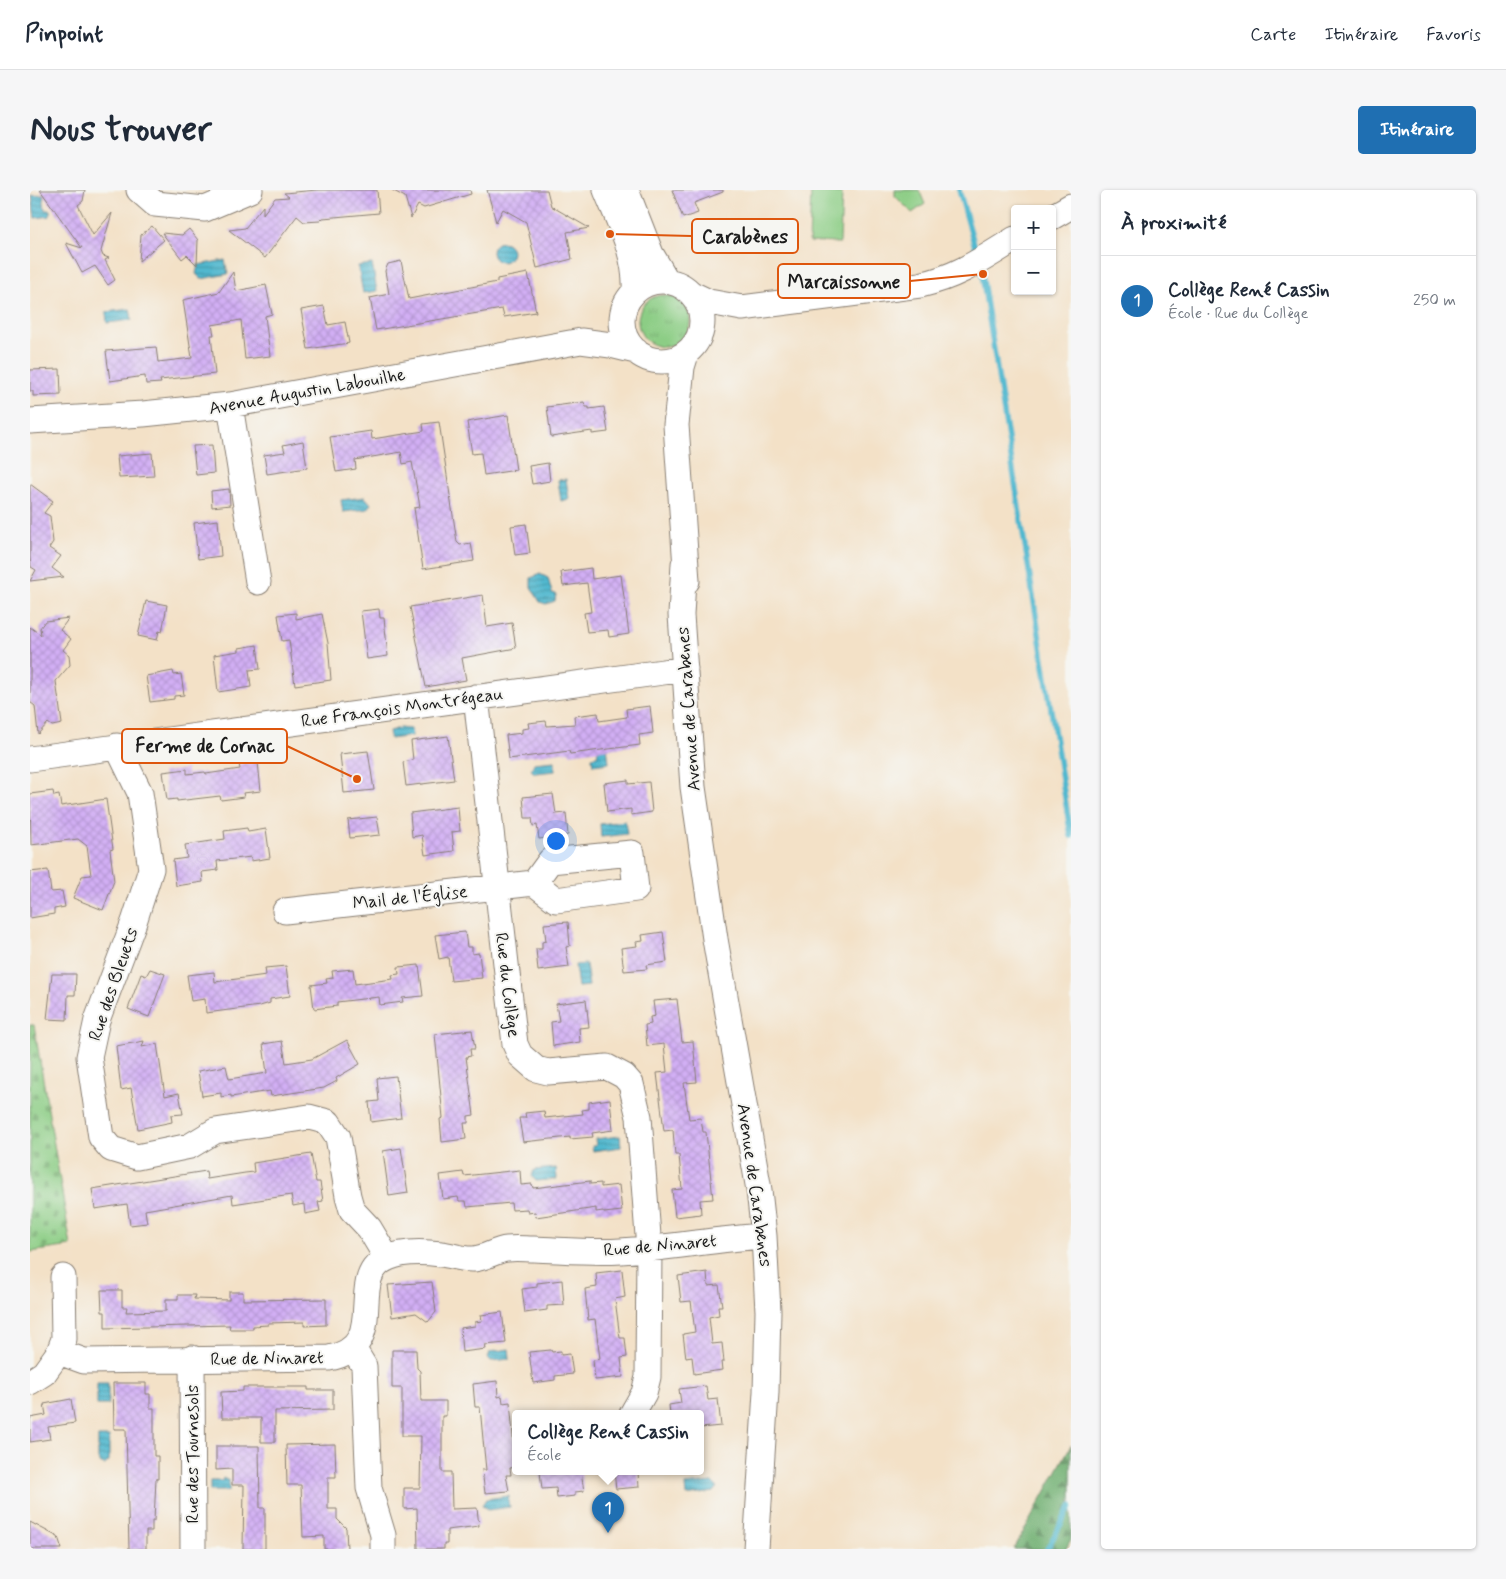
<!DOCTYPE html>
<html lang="fr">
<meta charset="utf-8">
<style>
:root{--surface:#fff;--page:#f6f6f7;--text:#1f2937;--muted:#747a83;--line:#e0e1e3;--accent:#1f6fb2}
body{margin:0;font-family:Mynerve,sans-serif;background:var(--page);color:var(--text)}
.controls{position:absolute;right:15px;top:15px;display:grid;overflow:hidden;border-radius:5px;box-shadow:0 1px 4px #0004}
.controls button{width:45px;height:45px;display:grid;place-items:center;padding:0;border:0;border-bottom:1px solid var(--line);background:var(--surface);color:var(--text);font:25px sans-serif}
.you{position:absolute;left:525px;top:650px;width:18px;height:18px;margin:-12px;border:4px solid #fff;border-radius:50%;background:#1a73e8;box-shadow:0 0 0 8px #1a73e833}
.badge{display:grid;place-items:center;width:32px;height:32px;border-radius:50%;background:var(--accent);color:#fff;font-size:16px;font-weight:700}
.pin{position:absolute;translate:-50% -41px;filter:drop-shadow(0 1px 2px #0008)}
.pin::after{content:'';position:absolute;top:26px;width:18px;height:15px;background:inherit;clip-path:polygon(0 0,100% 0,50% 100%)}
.popup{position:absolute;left:482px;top:1220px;width:192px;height:65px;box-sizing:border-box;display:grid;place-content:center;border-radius:5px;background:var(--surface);filter:drop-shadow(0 1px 4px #0005);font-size:16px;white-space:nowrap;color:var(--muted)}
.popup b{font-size:19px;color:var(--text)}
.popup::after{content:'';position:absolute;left:50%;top:100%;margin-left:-10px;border:10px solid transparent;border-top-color:var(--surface)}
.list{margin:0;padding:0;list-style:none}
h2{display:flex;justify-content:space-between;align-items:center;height:65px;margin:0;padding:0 20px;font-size:21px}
h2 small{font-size:16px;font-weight:400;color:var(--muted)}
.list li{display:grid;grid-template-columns:32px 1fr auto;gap:15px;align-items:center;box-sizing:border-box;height:90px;padding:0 20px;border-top:1px solid var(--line)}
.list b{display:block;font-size:19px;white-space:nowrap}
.list p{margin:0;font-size:16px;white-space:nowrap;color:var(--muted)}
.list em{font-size:16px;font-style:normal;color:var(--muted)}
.map{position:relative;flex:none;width:1041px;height:1359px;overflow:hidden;border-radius:5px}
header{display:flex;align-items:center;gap:30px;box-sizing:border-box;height:70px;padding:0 25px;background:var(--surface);border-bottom:1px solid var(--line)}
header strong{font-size:24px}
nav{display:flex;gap:28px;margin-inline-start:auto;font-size:18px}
.intro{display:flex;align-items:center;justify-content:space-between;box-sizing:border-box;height:120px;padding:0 30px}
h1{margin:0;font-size:35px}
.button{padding:12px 22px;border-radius:5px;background:var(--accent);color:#fff;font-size:18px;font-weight:700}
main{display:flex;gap:30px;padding:0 30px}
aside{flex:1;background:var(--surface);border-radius:5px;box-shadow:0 1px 4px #0004}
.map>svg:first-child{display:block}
.grass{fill:url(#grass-tufts);stroke:#547450}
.forest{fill:url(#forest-firs);stroke:#466647}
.cemetery{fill:url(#cemetery-stones);stroke:#547450}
.pitch{fill:#8ccd85;stroke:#547450}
.water{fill:url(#water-rules);stroke:#366a76}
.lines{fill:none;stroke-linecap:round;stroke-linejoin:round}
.stream{stroke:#51b8cf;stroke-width:5.5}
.building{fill:url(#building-cross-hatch)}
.minor-casing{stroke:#887e72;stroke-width:27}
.minor{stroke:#fff;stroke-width:25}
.labels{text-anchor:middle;stroke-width:4;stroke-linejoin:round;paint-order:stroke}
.street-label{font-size:18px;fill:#1c1c1c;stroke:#f6f6f2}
.leader{fill:none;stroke:#de560d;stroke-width:2}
.callout-dot{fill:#de560d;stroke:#f6f6f2;stroke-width:2}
.callout{fill:#f6f6f2;stroke:#de560d;stroke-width:2}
.callout-label{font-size:19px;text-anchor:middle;font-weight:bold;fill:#1c1c1c}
</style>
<header>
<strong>Pinpoint</strong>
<nav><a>Carte</a><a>Itinéraire</a><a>Favoris</a></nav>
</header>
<div class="intro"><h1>Nous trouver</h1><a class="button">Itinéraire</a></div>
<main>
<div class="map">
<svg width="1041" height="1359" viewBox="0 0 1041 1359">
<defs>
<pattern id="grass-tufts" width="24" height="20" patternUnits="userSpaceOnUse" patternTransform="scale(1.25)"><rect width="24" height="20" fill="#8ccd85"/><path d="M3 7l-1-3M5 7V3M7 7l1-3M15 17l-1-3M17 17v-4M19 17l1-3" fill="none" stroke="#78af72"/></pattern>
<pattern id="forest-firs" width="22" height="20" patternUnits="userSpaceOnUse" patternTransform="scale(1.25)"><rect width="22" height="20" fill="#71b072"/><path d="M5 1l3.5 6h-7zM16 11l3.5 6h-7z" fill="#5c8e5d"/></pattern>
<pattern id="cemetery-stones" width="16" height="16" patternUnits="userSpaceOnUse" patternTransform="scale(1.25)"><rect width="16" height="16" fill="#8ccd85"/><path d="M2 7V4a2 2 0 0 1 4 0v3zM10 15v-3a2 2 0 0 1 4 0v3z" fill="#78af72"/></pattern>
<pattern id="water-rules" width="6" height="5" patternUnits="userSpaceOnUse" patternTransform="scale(1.25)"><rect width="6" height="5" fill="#51b8cf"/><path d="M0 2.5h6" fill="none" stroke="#4295a7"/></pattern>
<pattern id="building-cross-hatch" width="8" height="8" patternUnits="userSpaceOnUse" patternTransform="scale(1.25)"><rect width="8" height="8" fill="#d2aff4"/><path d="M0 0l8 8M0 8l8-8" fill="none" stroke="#b496d1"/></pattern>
</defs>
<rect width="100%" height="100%" fill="#f6f6f2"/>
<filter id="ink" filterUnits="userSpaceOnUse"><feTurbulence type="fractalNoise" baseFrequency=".02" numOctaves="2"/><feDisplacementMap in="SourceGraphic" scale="10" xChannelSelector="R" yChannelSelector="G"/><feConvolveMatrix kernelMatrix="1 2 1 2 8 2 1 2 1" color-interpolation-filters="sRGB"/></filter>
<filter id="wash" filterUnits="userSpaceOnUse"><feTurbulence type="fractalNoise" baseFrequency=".0096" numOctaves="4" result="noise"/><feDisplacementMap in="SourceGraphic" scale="20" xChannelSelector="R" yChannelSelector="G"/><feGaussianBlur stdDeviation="1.12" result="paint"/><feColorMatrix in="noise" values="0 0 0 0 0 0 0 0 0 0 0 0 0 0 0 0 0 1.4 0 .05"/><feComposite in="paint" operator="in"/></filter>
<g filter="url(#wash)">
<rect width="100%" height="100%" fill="#f3e1c7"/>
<path class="grass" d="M608 131a26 26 0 1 1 52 0a26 26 0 1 1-52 0Z"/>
<path class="forest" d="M1041 1255V1349L1036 1359H984Z"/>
<path class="cemetery" d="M0 835H4L41 1056 0 1062Z"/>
<path class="pitch" d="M865 0H889L895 14 882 23 865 6Z
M781 1 812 3 810 53 779 52Z"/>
<path class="water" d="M13 5 15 20H20V26L5 28 2 6Z
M462 62a10 10 0 1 1 20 0a10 10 0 1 1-20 0Z
M195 70 198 84 171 89 166 84 168 75Z
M342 74 347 101 333 103 328 76Z
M100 119 102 130 77 133 76 122Z
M536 289 539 309 531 311 528 290Z
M335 307 341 314 337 319 313 322 311 310Z
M510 384 518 388 522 403 526 404 525 411 516 414 510 412 501 397V388Z
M370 538 381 539 382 546 360 549 359 541Z
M577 556 579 573 563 575 562 567 567 566 569 557Z
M525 571V581L505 583 501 580 504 573Z
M595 631 597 644 571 647 570 634Z
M556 774 559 796 548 797 545 775Z
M590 946 591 957 563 961 562 956H566L565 949Z
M526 978 527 989 506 991 502 986 504 980Z
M479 1159 480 1169 461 1171 458 1168 460 1162Z
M67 1193H78V1215H67Z
M68 1247H79V1271L75 1275 71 1274 68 1269Z
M193 1288 199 1291V1301H180V1291H192Z
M682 1292 687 1297 683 1302 656 1306 655 1295Z
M478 1306 480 1317 458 1320 452 1315 456 1309Z"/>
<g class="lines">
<path class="stream" d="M929 0 947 64
M951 78 1041 646
M1017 1359 1041 1316"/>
</g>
<g id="blocks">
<path class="building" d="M10 0H55L53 11 48 15 63 45 82 23 71 61 73 66 79 68 75 70 85 90 78 95 65 76 52 83 36 53 52 58Z
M287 0H347L349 23 293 28 290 31 274 32 267 26 235 68 199 40 215 38 233 16V24L245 8 259 7 254 3Z
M362 0H440L441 4 394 18 388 15 381 28 375 7Z
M457 0H517L521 16 559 38 537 42 542 69 507 78 496 32 473 19 466 32Z
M642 0H693V2L664 13 668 23 653 28Z
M122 36 134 50 109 71 111 45Z
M159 39 168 50 167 75 157 65 152 69 132 43 152 45Z
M371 71 379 109 467 92V89L498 83 506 122 474 127 472 119 346 140 340 108 359 104 355 81 358 74Z
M203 82 206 101 236 95 242 124 235 126 240 166 215 169 211 130 182 135 184 145H181L185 184 130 190 131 193 116 194 115 186 80 191 76 161 126 157 128 172 162 168 153 110 189 102Z
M294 116 298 135 315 132 319 153 278 159 271 120Z
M30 179 31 205 3 206V201H0V180Z
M554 212 555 217H559V219L574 217 578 242 562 244V241L521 247 517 217Z
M478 225 486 280 454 285 451 263 442 264 437 232Z
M409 232 427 352 430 355 441 353 444 371 393 379 384 318 390 317 382 272 373 274 371 262 325 270 326 279 306 282 300 247 341 241 342 249 394 241 393 234Z
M273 251 277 278 237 284 234 265 255 262 253 255Z
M182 255 184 283 166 285 163 256Z
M122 263 124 286 89 288 87 266Z
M518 273 520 291 502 294 499 276Z
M0 294 23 311 14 323 20 326 23 352 19 358 31 366 22 378 34 387 0 391 6 380 1 377 0 368Z
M199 299 200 315 182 317 181 301Z
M188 330 191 366 168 369 164 333Z
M496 334 500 363 485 365 481 336Z
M561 378 562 389 591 385 599 444 579 447 578 440 557 442 554 423 561 422 557 393 533 396 531 382Z
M453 405 457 437 482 433 486 458 432 468 436 490 396 497 380 417Z
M116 411 137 415 132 442 129 441 127 450 108 446Z
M349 419 350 428H354L358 466 337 469 331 421Z
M266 423V429L292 424 298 453 301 490 265 495 259 450 252 451 248 425Z
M39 428 30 440 41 449 33 460 39 465 40 475 26 491 32 534 22 536 18 533 8 544 5 516 0 512V437L11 445 10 438 15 431Z
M227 455 230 479 219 480 221 497 188 502 184 465 209 461V458Z
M143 481 144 485 151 484 154 505 144 506V509L120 512 116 486Z
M620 516 623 543 609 545 610 555 540 564 539 561 479 569 476 545 492 543V539L499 538 498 533 516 531 517 536 545 534 544 526 568 523 569 531 597 527 596 519Z
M418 546 424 590 376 596 373 572 383 570 381 551Z
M338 561 344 600 314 603 310 564Z
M228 572 231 601 213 603 214 607 191 610 190 606 147 611V609L137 610 133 582 157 579V584L175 582 176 584 210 579 209 574Z
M598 590V594L619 592 622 622 601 625V619L577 622 574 593Z
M23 601 24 606 29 605 31 616 76 609 83 659 80 660 84 691 73 720 43 708 52 686 61 685 57 656 48 649 1 655 0 604Z
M523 604 526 624 536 623 538 645 509 649 507 635 503 636 502 628H495L493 607Z
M428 617 430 641 422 642 424 661 395 665 392 645 382 647 380 623Z
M347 627 350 645 320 648 318 630Z
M217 638 218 642 236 639 240 668 221 671V667L187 671 188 680 172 682 173 692 146 696 143 670 157 668 155 655 195 649 194 641Z
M18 680 21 702 32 701 35 717 24 719V724L0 728V682Z
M538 732 540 756 536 757 539 777 508 781 506 759H512V752L516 751 514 734Z
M435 742 437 757H442V764L449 763 452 788 421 791 418 767 409 769 405 745Z
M633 742 637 772 616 775 617 779 594 781 591 758 607 756 606 752 613 751 612 745Z
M389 775 393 806 372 808 373 812 350 815 349 807 307 812V816L284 819 281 795 297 793 296 789 303 788 302 781 323 779 325 794 363 789 362 785 369 784 368 777Z
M256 776 260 806 240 809V813L230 816 176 823 175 809 161 811 157 785 184 782 185 792 236 785 235 778Z
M120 779 135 784 119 827 98 819 111 784 116 786Z
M22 784H46L45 805H38L37 830 17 829Z
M647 809 652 852 663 851 667 892 654 893 659 929 671 928 673 942H676L683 1009 670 1010 671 1024 645 1027 642 1000 652 999 649 965H645L643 940 634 941 627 883 637 882 634 854 617 856 615 835 621 834 620 827 625 826 623 811Z
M556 810 559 837 549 838 550 852 523 856 521 832 529 831 526 814Z
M442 840 445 859H440L441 866 436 867 444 925 438 926V933H434L436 949 412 952 410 929 413 928 405 844Z
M317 850 330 874 306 888 307 891 294 898 241 906 240 901 201 907V905L191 907V903L172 906 168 881 196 876 199 889 237 883 233 854 252 851 256 873 282 869Z
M114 851 112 857 127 854 135 906 149 903 153 924 141 925 142 932 108 939 101 898 91 900 86 856Z
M366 886 371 928 341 932 339 912 349 911 347 888Z
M580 909 583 940 562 943 563 947 540 949V947L493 952 489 928H496L495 923 514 921 515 928 553 924 552 920 559 919V912Z
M371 958 378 1003 359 1006 353 961Z
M281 964 286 992H290L293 1011 288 1012 290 1021 275 1024 274 1014 263 1016 261 1005 203 1014 202 1005 115 1020 117 1033 100 1035 97 1014 65 1019 62 999 176 981 177 989 215 983 224 982 223 973Z
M490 980 491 995 502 994 503 998 560 991V994L571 993V997L589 995 592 1021 574 1023 573 1021 566 1022V1018L506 1027 505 1022 498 1023 497 1019 482 1020 481 1013 437 1017 436 1011H429L428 1007 413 1009 410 985 433 982 434 986Z
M592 1080 595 1107 585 1109 590 1148H595L597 1167 591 1168 593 1187 565 1190 563 1170 570 1169 565 1129 558 1130 555 1099 567 1097 566 1083Z
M677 1082 678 1096 689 1095 692 1116H688L689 1125 679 1127 682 1154 692 1153 694 1172H691L692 1180 664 1184 662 1167 656 1168 653 1144 665 1142 661 1111 651 1112 648 1086Z
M532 1090 534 1115 517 1116V1120L495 1123 492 1099 507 1097V1093Z
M402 1092 406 1122 398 1132 386 1123 362 1127 358 1095Z
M71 1100H92V1117H97L96 1122 136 1121V1109H148V1105H165L164 1109 199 1110V1102H213V1110L296 1109V1135L274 1136V1132L238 1133V1135L223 1136V1139H199L200 1135 75 1138V1122H72Z
M472 1122 476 1153 455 1155 456 1159 432 1162 430 1138 445 1136V1132L452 1131 451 1125Z
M362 1160H386L387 1178 390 1181 391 1211H416V1226H412V1282H421L422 1319 447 1318 449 1336 417 1340V1354H414V1359H388L387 1318 374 1319V1298H390L391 1246H372V1198H362Z
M521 1160 522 1162 531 1161V1165L540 1164 543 1184 525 1186V1190L503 1193 499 1162Z
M467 1191 468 1207 472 1206 473 1213 480 1212 486 1277 480 1278 481 1285H476L479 1301 455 1303 452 1280H456L454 1260 450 1217H445L443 1194Z
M83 1193H116V1204H120V1218H124V1266H128V1289H126L124 1331H122V1341H116V1359H99L96 1239H84Z
M676 1196 678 1210 688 1209 691 1236 670 1238V1224H640L639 1215 651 1213 649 1199Z
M213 1197H278V1200H303V1220L245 1221V1252H231V1228H192L191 1202 213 1201Z
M41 1209 45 1233 18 1237 20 1249 0 1252V1228L16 1225 14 1214Z
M305 1254 306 1287H298V1319H307V1329L316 1338 317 1359H294V1346L273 1347 271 1295H257L256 1255Z
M186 1256H229L230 1318H235V1359H213L214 1295H202V1279L186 1280Z
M510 1282H551L554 1301 545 1302V1306L527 1308 526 1298 512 1299Z
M584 1282H608L609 1297 586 1299Z
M0 1332 28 1347 32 1359H0Z"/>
</g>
</g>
<g filter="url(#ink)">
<use href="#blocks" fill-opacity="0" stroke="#887e72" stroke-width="1"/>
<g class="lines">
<g class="minor-casing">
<path id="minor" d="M109 0 125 14 175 19 220 0
M576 0C589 32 607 66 605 101
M596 0 621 64 637 91
M1022 27 1041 16
M592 131a40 40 0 1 1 80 0a40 40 0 1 1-80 0Z
M662 104 679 112 712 118 890 95C929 86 951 70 985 49
M656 164 652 177 646 235 657 391
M200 215 228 392
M0 231 113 224 200 215 551 151 581 155 606 161
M654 374 651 425 663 597 685 749 729 1000 734 1046 738 1121 736 1202 726 1359
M446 507 485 854 490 865 506 879 518 882 577 877 594 886 601 894 609 927 619 1059 618 1187 614 1203 602 1224
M87 556 110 603 121 679 104 732 67 830 59 867 71 947 81 959 107 967 160 956 185 941 279 927 298 932 308 947 318 1006 322 1020 339 1038 357 1068
M0 569 655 479
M255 721 504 693 526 710 606 699 602 663 520 671 504 693
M323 1158 334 1176 339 1298 353 1345V1359
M29 1162 34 1149 33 1087
M162 1168 163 1359
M0 1192 14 1183 29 1162 54 1171 299 1168C363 1156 313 1087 358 1068 373 1061 395 1062 411 1064 422 1065 432 1070 444 1069 456 1068 466 1060 477 1059 486 1058 495 1059 504 1059 532 1060 562 1063 591 1061 639 1058 686 1049 734 1046"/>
</g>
<use href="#minor" class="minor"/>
</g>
</g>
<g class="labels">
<g class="street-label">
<text transform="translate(277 201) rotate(-10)" y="6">Avenue Augustin Labouilhe</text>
<text transform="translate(372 517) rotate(-8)" y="6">Rue François Montrégeau</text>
<text transform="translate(658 519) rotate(-94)" y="6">Avenue de Carabenes</text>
<text transform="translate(380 707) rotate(-6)" y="6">Mail de l'Église</text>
<text transform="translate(83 794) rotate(-71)" y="6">Rue des Bleuets</text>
<text transform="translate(478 795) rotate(83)" y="6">Rue du Collège</text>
<text transform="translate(725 995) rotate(82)" y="6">Avenue de Carabenes</text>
<text transform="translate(630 1055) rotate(-5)" y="6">Rue de Ninaret</text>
<text transform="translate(237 1168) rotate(-1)" y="6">Rue de Ninaret</text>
<text transform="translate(162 1264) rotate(-90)" y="6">Rue des Tournesols</text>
</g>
</g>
<path class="leader" d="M580 44L662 46M953 84L880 91M327 589L257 556"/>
<g class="callout-dot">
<circle cx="580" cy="44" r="5"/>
<circle cx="953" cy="84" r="5"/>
<circle cx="327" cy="589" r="5"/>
</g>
<g class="callout">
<rect x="662" y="29" width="106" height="34" rx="5"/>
<rect x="748" y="74" width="132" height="34" rx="5"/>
<rect x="92" y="539" width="165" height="34" rx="5"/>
</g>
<g class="callout-label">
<text x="715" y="53">Carabènes</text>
<text x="814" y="98">Marcaissonne</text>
<text x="175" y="562">Ferme de Cornac</text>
</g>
</svg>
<div class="controls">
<button>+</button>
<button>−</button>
</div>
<div class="you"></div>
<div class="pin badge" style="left:578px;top:1343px">1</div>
<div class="popup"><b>Collège René Cassin</b>École</div>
</div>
<aside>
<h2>À proximité<small></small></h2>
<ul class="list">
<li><span class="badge">1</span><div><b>Collège René Cassin</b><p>École · Rue du Collège</p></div><em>250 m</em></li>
</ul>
</aside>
</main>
